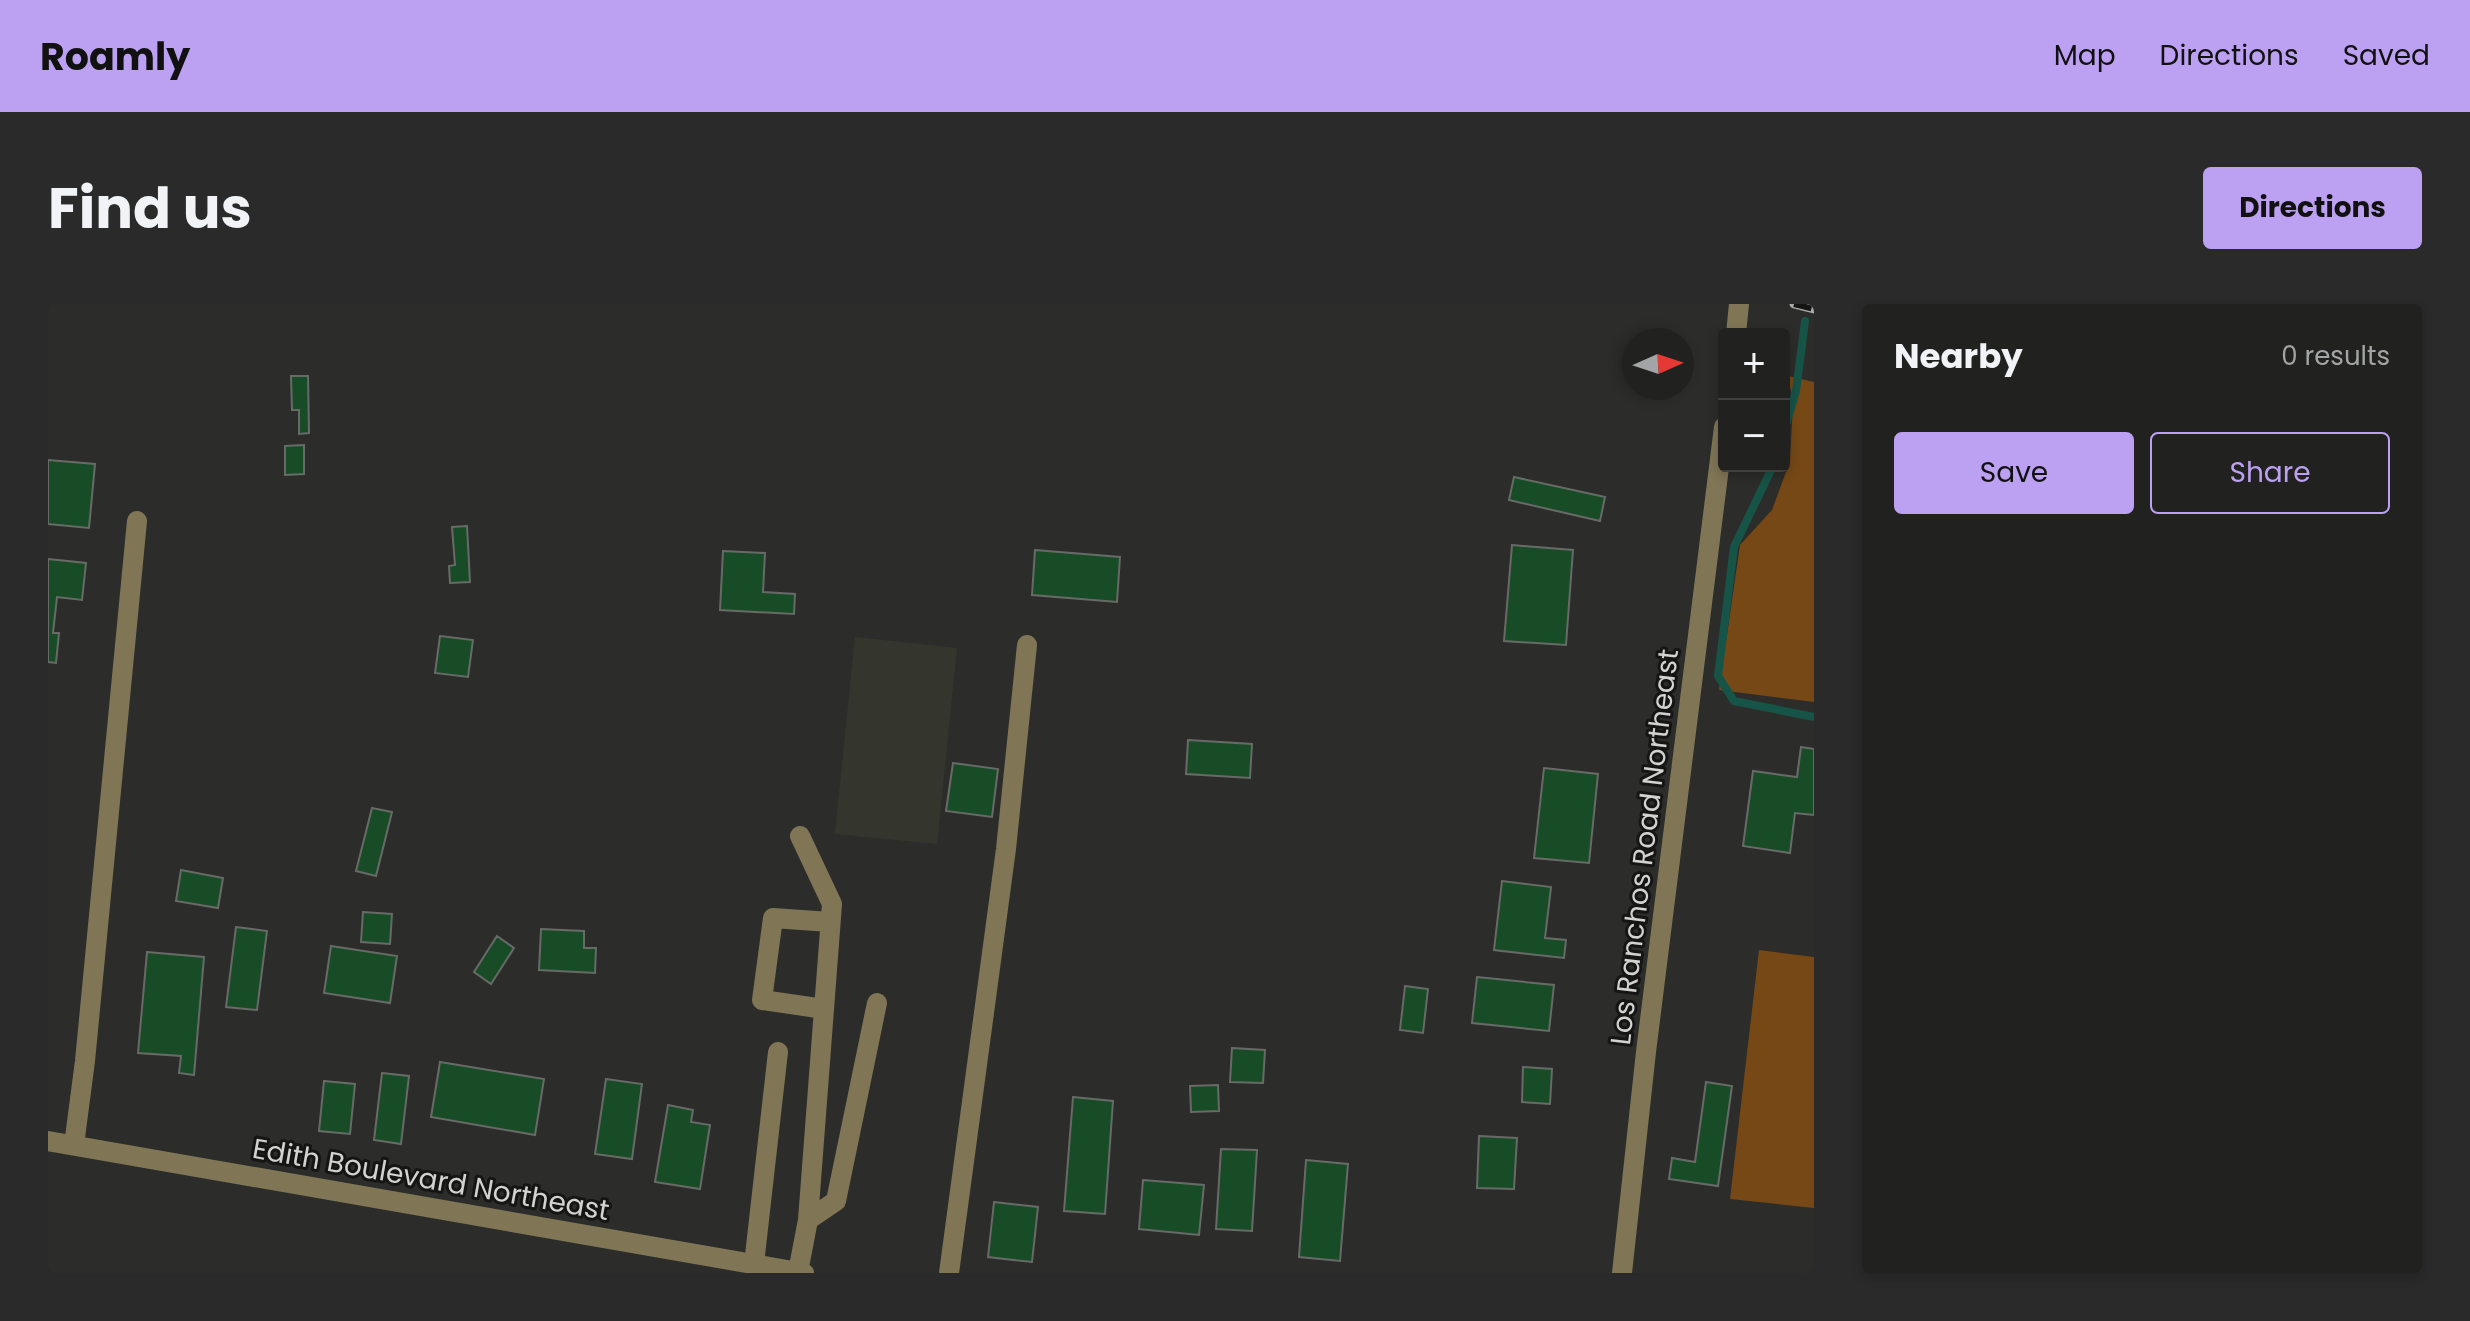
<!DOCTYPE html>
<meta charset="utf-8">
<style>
:root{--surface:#212220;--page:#292a29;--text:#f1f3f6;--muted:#a2a4a5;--line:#3e3f3e;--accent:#bca0f2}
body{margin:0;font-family:Poppins,sans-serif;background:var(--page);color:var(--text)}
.controls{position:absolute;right:24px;top:24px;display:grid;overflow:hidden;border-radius:8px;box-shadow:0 4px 12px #0003}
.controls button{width:72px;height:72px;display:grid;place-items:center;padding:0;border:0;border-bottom:2px solid var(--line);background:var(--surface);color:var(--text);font:40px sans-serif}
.compass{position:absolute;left:1574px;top:24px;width:72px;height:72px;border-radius:50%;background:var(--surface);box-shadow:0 4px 12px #0003;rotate:87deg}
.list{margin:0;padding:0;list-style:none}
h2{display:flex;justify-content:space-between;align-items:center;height:104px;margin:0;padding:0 32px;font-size:34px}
h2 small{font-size:26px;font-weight:400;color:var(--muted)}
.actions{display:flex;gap:16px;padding:24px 32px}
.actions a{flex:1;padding:18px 0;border:2px solid var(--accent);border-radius:8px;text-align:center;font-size:28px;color:var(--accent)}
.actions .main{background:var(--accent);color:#111}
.map{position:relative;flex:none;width:1766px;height:969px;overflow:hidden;border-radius:8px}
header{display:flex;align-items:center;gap:48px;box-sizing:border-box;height:112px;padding:0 40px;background:var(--accent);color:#111}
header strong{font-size:38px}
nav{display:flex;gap:44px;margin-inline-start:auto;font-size:28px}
.intro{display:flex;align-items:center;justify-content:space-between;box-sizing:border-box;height:192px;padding:0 48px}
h1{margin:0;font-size:56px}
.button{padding:20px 36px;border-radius:8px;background:var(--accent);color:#111;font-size:28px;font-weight:700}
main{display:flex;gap:48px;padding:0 48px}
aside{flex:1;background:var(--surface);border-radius:8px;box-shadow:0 4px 12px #0003}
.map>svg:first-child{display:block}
.built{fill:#34362e}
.green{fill:#764816}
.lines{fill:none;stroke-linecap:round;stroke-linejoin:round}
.stream{stroke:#175448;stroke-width:8}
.building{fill:#184c26;stroke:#686a68;stroke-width:2}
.minor{stroke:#807656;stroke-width:20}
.rail-casing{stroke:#abacaa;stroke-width:9}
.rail{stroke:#151514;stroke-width:6;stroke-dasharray:18;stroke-linecap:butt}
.labels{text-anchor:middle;stroke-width:6;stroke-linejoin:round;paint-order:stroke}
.street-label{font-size:28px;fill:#d2d3d1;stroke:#151514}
</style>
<header>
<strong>Roamly</strong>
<nav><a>Map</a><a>Directions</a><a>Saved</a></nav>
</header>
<div class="intro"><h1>Find us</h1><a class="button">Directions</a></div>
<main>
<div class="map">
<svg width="1766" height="969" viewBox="0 0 1766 969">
<rect width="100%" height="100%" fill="#2c2d2a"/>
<path class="built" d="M807 333 909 344 889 540 787 530Z"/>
<path class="green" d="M1740 72 1766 78V398L1671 386 1692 241 1724 206 1742 157 1745 98Z
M1711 646 1766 653V904L1682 895Z"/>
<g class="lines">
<path class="stream" d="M1736 127 1748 87 1757 17
M1725 162 1686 243 1670 372 1686 397 1766 413"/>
</g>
<path class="building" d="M243 72H260L261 129 251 130V106H244Z
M256 141V170L237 171V142Z
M0 156 47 160 41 224 0 220Z
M1466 173 1557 193 1552 217 1461 196Z
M419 222 422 278 402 279 401 262 407 261 404 223Z
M1464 241 1525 246 1518 341 1456 337Z
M987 246 1072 253 1069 298 984 291Z
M675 247 717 249 715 288 747 290 746 310 672 306Z
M0 255 38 259 34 296 9 293 5 329H11L8 359 0 358Z
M392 332 425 336 420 373 387 369Z
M1140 436 1204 440 1202 474 1138 470Z
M1753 443 1766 445V511L1747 509 1742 549 1695 542 1705 467 1749 473Z
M905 459 950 465 944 513 898 507Z
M1496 464 1550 470 1541 559 1486 554Z
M324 504 344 508 328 572 308 567Z
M133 566 175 574 170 604 128 597Z
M1454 577 1503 583 1497 634 1518 636 1516 654 1446 646Z
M315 608 344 610 342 640 313 638Z
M188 623 219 627 209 706 178 703Z
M493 625 536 627V644H548L547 669 491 666Z
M449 632 466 644 443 680 426 668Z
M283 642 349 652 342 699 276 689Z
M99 648 156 653 146 771 131 769 133 752 90 749Z
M1429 673 1506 681 1501 727 1424 719Z
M1357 682 1380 685 1375 729 1352 726Z
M1184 744 1217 746 1215 779 1182 778Z
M392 758 496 775 487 831 383 813Z
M1475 763 1504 765 1502 800 1474 798Z
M334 769 361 772 353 840 326 836Z
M558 775 594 780 584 855 547 850Z
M276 777 307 780 302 830 271 827Z
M1658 778 1684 782 1670 882 1621 875 1624 854 1647 858Z
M1170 781 1171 807 1143 808 1142 782Z
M1025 793 1065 797 1057 910 1016 907Z
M620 801 645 806 643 818 662 821 652 885 607 878Z
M1431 832 1469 834 1466 885 1429 884Z
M1173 845 1209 846 1204 927 1168 925Z
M1258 856 1300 860 1292 957 1251 953Z
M1095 876 1156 881 1151 931 1091 925Z
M946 898 990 903 984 958 940 953Z"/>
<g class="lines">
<path class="minor" d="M1688 30 1691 0
M776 705 714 696 725 614 782 618
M0 837 756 969
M26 841 37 757 89 217
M760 916 788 897 829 699
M706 960 730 748
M750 968 760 916 784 600 752 532
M901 969 958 545 979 341
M1574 969 1598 748 1676 123"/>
<g class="rail-casing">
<path id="rail" d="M1746 0 1766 5"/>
</g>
<use href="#rail" class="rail"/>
</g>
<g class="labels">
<g class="street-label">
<text transform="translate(1596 543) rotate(-83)" y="10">Los Ranchos Road Northeast</text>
<text transform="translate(383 875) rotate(10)" y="10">Edith Boulevard Northeast</text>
</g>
</g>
</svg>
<div class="controls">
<button>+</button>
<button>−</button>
</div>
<svg class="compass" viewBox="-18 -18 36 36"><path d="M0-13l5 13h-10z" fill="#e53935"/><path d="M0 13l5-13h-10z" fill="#a2a4a5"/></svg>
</div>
<aside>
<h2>Nearby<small>0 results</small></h2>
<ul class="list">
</ul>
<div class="actions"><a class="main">Save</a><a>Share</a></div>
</aside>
</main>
